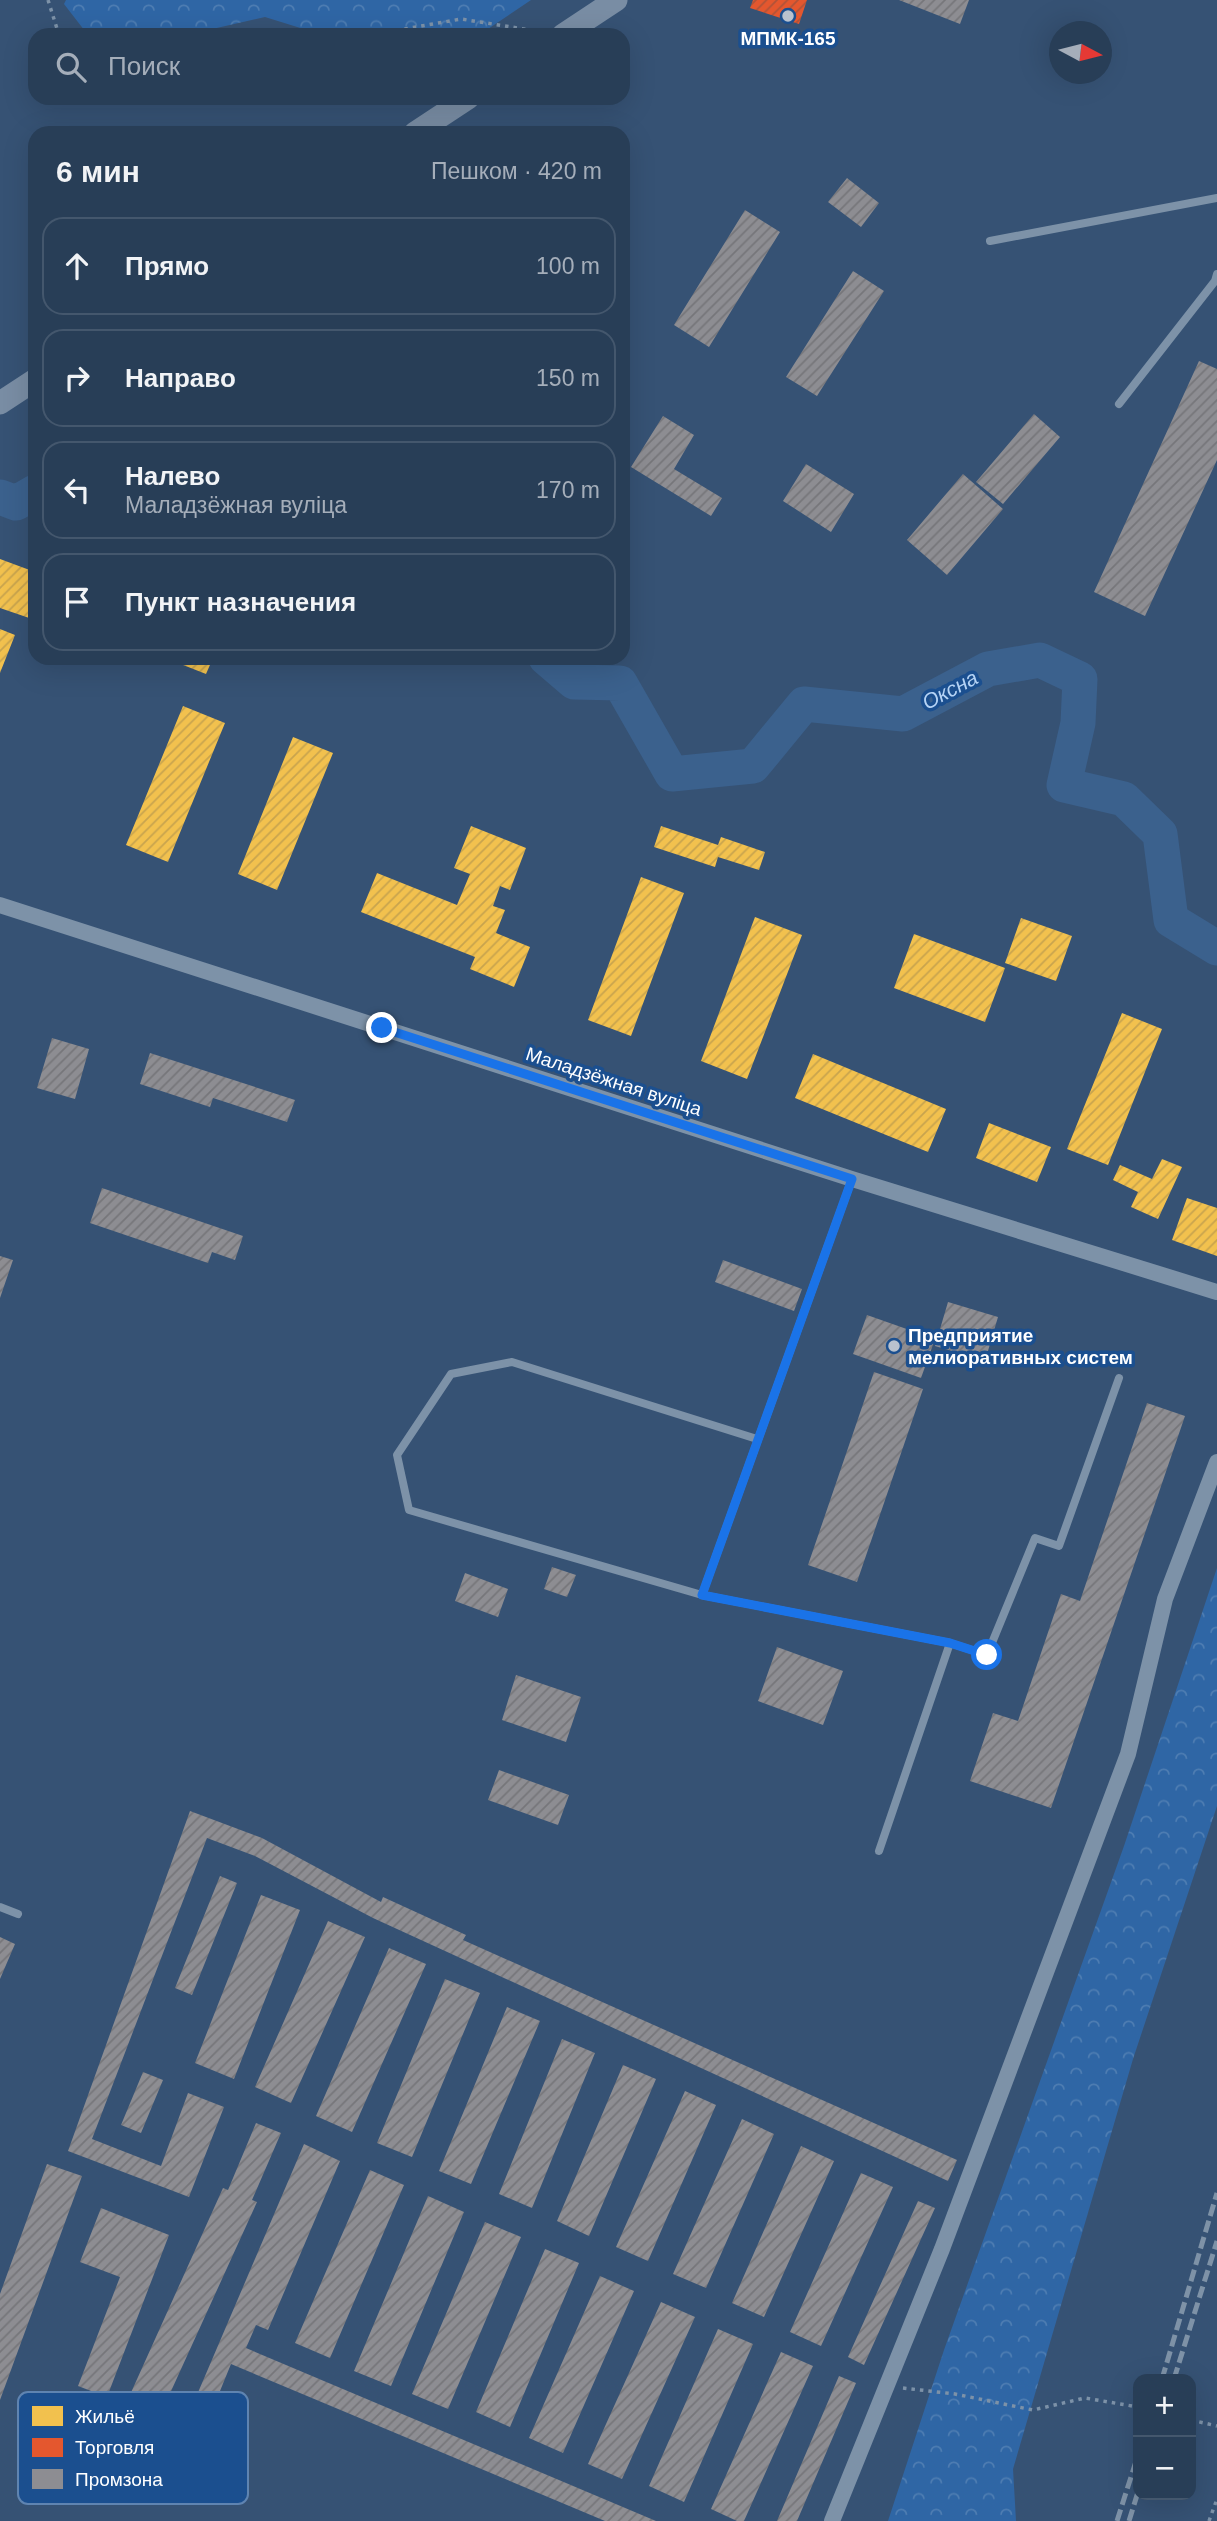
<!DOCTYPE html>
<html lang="ru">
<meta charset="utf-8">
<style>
:root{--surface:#283e57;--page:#344961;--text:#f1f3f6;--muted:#a5aeba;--line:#44576d}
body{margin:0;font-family:Arial,sans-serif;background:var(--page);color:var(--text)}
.controls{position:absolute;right:21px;bottom:21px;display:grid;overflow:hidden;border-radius:14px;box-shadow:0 7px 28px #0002}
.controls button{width:63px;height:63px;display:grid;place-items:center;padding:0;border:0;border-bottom:2px solid var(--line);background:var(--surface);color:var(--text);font:35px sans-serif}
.compass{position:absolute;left:1049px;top:21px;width:63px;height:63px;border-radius:50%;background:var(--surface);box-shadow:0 7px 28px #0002;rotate:97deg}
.stop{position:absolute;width:21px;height:21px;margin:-16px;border:5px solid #1a73e8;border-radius:50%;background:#fff}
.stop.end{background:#1a73e8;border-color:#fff;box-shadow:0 2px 7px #0008}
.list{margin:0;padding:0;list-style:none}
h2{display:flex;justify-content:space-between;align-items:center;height:91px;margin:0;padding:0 28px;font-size:30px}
h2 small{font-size:23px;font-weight:400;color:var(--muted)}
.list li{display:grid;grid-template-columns:46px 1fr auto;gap:21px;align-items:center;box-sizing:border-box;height:98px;margin:0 14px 14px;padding:0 14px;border:2px solid var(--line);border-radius:21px}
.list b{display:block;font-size:26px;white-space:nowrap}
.list p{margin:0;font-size:23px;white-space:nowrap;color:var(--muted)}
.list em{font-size:23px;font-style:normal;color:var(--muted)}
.icon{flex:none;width:38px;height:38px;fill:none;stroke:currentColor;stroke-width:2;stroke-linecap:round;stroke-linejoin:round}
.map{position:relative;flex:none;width:1217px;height:2521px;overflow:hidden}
.search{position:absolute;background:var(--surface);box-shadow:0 7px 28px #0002;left:28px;top:28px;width:602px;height:77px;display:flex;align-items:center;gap:18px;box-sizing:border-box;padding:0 24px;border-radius:21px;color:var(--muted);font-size:26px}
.panel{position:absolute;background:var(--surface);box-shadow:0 7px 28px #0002;left:28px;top:126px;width:602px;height:539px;border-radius:21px}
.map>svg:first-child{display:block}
.forest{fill:url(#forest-crowns)}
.homes{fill:url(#homes-hatch)}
.shops{fill:url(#shops-hatch)}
.industry{fill:url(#industry-hatch)}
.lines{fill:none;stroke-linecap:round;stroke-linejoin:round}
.river{stroke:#3b618d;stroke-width:35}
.path{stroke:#7d92a8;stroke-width:3.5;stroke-dasharray:3.5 5;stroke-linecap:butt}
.service{stroke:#7d92a8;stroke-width:8}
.minor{stroke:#7d92a8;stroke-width:16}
.secondary{stroke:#798da4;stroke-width:23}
.rail{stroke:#7e92a7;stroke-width:5;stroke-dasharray:12 5;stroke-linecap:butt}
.route{stroke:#1a73e8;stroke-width:9}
.poi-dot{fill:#b9c2ce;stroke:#1b4f8f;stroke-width:2.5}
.labels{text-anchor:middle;stroke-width:7;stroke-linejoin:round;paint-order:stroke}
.poi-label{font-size:19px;font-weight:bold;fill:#fff;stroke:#1b4f8f}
.street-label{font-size:19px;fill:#fff;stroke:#1b4f8f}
.water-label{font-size:21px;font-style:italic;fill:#b5d3f5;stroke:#1b4f8f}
.key{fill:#1b4f8f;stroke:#5f84b1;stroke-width:2}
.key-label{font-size:19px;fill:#fff}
</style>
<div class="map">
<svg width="1217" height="2521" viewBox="0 0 1217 2521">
<defs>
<pattern id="forest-crowns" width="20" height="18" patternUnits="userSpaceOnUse" patternTransform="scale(1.75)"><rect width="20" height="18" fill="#2f66a5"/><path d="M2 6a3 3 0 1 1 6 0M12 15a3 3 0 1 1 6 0" fill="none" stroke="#4e7db2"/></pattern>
<pattern id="homes-hatch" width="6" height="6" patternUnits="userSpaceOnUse" patternTransform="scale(1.75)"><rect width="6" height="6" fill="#f2c14e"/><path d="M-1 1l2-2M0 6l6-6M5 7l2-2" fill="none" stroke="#c8a44e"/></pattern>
<pattern id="shops-hatch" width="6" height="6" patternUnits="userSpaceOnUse" patternTransform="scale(1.75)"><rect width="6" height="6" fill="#e4572e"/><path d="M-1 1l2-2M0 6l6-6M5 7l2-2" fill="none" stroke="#af5338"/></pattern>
<pattern id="industry-hatch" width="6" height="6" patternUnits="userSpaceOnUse" patternTransform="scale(1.75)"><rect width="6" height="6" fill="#8d8d92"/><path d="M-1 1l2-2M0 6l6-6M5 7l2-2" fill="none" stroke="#76767a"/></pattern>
</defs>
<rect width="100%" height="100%" fill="#365274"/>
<path class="forest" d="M66 0H531L479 35H323L265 17 186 35H88L64 4Z
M1217 1568V1806L1133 2059 1013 2469 1016 2521H888L944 2350 1124 1846Z"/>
<path class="homes" d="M0 559 35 572V620L0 608Z
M0 629 15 635 0 673Z
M174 658H213L206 674 173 661Z
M183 706 225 723 168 862 126 845Z
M293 737 333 753 277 890 238 874Z
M471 826 526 848 510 890 500 886 493 906 505 910 496 933 530 947 514 987 470 969 475 957 361 912 377 873 457 905 470 874 454 868Z
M661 826 718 845 721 837 765 852 759 870 718 857 715 867 654 847Z
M641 877 684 893 631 1036 588 1020Z
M755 917 802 935 747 1079 701 1061Z
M1021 918 1072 936 1056 981 1005 963Z
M914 934 1005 968 985 1022 894 988Z
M1122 1013 1162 1029 1108 1165 1067 1149Z
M813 1054 946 1109 928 1152 795 1098Z
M989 1123 1051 1147 1037 1182 976 1158Z
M1162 1159 1182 1167 1158 1219 1131 1207 1138 1192 1113 1180 1120 1165 1152 1179Z
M1187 1198 1217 1208V1256L1172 1240Z"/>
<path class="shops" d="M753 0H807L799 24 750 8Z"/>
<path class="industry" d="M899 0H969L960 24Z
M847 178 879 203 861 227 828 202Z
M745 210 780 232 709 347 674 325Z
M853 271 884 291 817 396 786 377Z
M1199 361 1217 369V460L1145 616 1094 592Z
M1034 414 1060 437 1003 504 976 482Z
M663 416 694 435 674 469 722 498 711 516 631 467Z
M806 464 854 494 831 532 783 501Z
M963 474 1003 509 947 575 907 540Z
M52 1038 89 1049 75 1099 37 1088Z
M150 1053 295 1100 287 1122 213 1098 210 1107 140 1084Z
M102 1188 243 1236 235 1260 212 1252 208 1263 90 1223Z
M0 1256 13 1260 0 1298Z
M723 1260 802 1289 794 1311 715 1282Z
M948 1302 998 1317 985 1361 935 1346Z
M867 1315 935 1339 921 1378 853 1354Z
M874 1372 923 1389 857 1582 808 1565Z
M1147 1403 1185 1416 1051 1808 970 1781 993 1713 1018 1721 1061 1594 1080 1601Z
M552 1567 576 1575 567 1597 544 1589Z
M465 1573 508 1589 498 1617 455 1601Z
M777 1647 843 1671 823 1725 758 1701Z
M516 1675 581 1697 566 1742 502 1720Z
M499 1770 569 1795 558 1825 488 1800Z
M190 1811 262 1838 381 1902 383 1897 466 1935 463 1940 957 2160 948 2181 373 1918 255 1856 207 1838 92 2139 161 2166 188 2093 224 2107 189 2197 68 2151Z
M220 1876 237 1883 192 1995 175 1988Z
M261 1895 300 1910 234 2079 195 2063Z
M328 1921 365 1937 291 2103 255 2087Z
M0 1937 15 1944 0 1979Z
M389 1948 426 1964 352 2132 316 2116Z
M445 1979 480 1993 412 2157 377 2143Z
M507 2007 540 2021 471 2184 439 2171Z
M562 2039 595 2053 532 2208 499 2194Z
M623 2065 656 2079 589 2236 557 2221Z
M143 2072 163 2080 141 2133 121 2125Z
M685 2091 716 2105 648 2261 616 2247Z
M742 2119 774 2134 706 2288 673 2274Z
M256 2123 281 2133 252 2200 257 2202 162 2411 129 2397 223 2188 228 2190Z
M304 2144 340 2161 268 2330 256 2325 246 2348 656 2521H605L231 2364 198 2445 179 2437Z
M801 2146 834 2161 764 2317 732 2303Z
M47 2164 82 2176 0 2400V2294Z
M370 2170 404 2185 330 2358 295 2343Z
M861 2173 893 2187 821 2346 790 2332Z
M428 2196 464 2212 391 2386 354 2371Z
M918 2201 935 2208 864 2365 848 2357Z
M101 2208 169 2235 107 2397 78 2386 120 2277 80 2262Z
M485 2222 521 2237 448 2409 412 2394Z
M545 2249 579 2263 510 2427 476 2412Z
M600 2276 634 2291 563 2453 529 2438Z
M661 2302 695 2317 622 2479 588 2464Z
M718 2329 753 2344 684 2502 649 2486Z
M781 2352 813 2366 744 2521H737L711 2509Z
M839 2376 856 2383 797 2521H777Z"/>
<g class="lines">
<path class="river" d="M0 497 16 503 35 492
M546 658 574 682 620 683 672 774 753 766 804 704 903 714 988 669 1040 660 1080 679 1078 723 1064 785 1124 799 1160 834 1171 920 1217 948"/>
<path class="path" d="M48 0 59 35
M371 35 461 19 543 32
M903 2388 955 2394 1033 2410 1085 2398 1138 2407
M1191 2420 1217 2426
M1209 2521 1217 2499"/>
<path class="service" d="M990 241 1217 198
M1119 404 1215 281 1217 274
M757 1439 512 1362 451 1374 397 1455 409 1510 702 1595 852 1179
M702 1595 950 1643 987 1655 1035 1538 1059 1546 1119 1378
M879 1851 950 1643
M0 1907 18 1914"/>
<path class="minor" d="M0 905 852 1179 1217 1292
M832 2521 942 2249 1128 1754 1165 1599 1217 1462"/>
<path class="secondary" d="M563 35 616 0
M415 133 468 98
M0 403 35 380"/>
<path class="rail" d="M1162 2379 1217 2193
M1174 2379 1217 2241
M1117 2521 1138 2455
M1129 2521 1138 2492"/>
</g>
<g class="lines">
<path class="route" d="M382 1028 852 1179 702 1595 950 1643 987 1655"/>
</g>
<g class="poi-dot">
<circle cx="788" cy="16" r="7"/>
<circle cx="894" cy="1346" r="7"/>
</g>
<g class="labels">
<g class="poi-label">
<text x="788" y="45">МПМК-165</text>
<text x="908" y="1342" text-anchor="start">Предприятие<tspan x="908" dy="22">мелиоративных систем</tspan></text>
</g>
<g class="street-label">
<text transform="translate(614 1081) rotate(18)" y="7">Маладзёжная вуліца</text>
</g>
<g class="water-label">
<text transform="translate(950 690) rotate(-28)" y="7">Оксна</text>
</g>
</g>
<rect x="18" y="2392" width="230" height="112" rx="10" class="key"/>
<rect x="32" y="2406" width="31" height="20" fill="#f2c14e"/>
<rect x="32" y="2438" width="31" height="19" fill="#e4572e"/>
<rect x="32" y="2469" width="31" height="20" fill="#8d8d92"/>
<g class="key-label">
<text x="75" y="2423">Жильё</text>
<text x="75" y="2454">Торговля</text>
<text x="75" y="2486">Промзона</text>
</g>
</svg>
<div class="controls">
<button>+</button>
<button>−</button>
</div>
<svg class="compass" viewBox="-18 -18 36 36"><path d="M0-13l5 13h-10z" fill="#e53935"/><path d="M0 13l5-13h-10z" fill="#a5aeba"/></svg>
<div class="stop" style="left:987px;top:1655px"></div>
<div class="stop end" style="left:382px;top:1028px"></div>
<div class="search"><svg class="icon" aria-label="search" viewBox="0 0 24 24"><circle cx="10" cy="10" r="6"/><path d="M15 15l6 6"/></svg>Поиск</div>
<section class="panel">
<h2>6 мин<small>Пешком · 420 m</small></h2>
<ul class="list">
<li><svg class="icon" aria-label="ahead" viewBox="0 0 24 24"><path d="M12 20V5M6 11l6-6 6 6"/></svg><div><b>Прямо</b></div><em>100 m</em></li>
<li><svg class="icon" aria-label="right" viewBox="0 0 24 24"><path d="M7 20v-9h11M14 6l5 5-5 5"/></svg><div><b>Направо</b></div><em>150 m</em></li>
<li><svg class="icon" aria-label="left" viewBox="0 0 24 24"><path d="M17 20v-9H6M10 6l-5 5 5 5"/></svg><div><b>Налево</b><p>Маладзёжная вуліца</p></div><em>170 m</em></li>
<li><svg class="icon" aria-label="arrive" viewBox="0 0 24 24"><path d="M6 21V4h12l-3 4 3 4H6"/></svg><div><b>Пункт назначения</b></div></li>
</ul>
</section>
</div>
